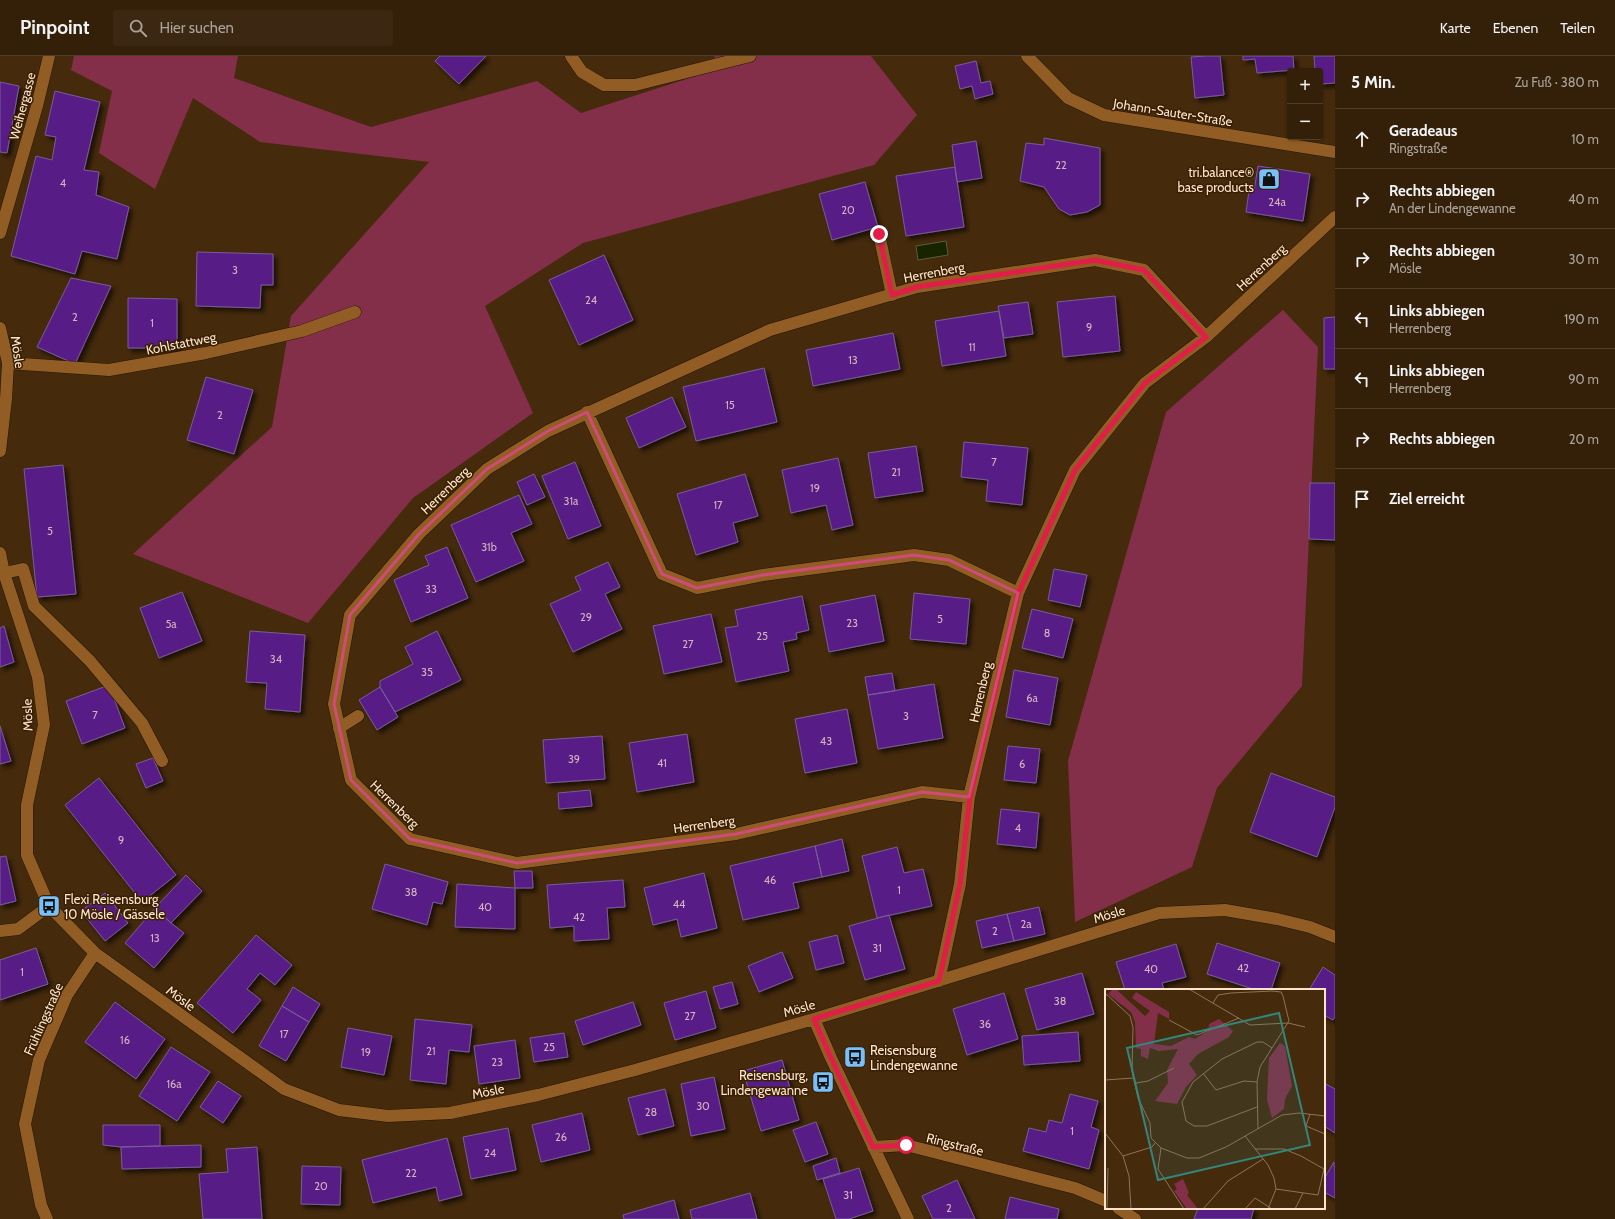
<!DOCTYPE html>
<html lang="de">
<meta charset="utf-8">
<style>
:root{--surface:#342009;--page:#3c2812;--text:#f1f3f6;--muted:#a9a39c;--line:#4e3e2a}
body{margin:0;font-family:Cabin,sans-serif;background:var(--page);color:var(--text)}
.controls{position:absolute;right:12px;top:12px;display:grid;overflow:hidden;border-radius:4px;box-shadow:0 1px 3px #0004}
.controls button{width:36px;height:36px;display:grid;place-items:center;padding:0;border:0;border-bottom:1px solid var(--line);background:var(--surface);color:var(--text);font:20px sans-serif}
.stop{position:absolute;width:12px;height:12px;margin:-9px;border:3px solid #e11d48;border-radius:50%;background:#fff}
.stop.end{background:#e11d48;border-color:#fff;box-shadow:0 1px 4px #0008}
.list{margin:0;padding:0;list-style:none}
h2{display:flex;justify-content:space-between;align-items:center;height:52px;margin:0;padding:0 16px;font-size:17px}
h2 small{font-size:13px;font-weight:400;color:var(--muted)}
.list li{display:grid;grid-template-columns:26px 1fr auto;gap:12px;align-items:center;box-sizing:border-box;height:60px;padding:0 16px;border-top:1px solid var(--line)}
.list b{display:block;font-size:15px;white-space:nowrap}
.list p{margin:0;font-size:13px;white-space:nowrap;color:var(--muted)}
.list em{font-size:13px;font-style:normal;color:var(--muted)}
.icon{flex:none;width:22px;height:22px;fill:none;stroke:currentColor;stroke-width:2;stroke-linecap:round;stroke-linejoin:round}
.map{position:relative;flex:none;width:1335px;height:1163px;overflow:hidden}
header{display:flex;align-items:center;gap:24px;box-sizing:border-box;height:56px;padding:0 20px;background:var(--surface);border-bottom:1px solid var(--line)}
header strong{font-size:19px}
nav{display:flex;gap:22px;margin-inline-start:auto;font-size:14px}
.search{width:280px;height:36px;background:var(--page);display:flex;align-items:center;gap:10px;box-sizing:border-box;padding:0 14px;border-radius:4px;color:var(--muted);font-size:15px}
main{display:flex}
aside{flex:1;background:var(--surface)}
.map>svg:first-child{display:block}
.green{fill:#832f49}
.water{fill:#182300;stroke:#5c5d3e}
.building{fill:#581f86;stroke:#785b98;filter:url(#shadow)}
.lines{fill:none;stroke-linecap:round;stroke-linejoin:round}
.service-casing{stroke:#251504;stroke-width:13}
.minor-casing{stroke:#251504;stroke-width:13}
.service{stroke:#915d24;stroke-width:12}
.minor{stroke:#915d24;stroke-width:12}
.route{stroke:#e11d48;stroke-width:5}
.marked{fill:none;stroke:#d04b78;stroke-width:3;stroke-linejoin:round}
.labels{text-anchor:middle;stroke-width:3;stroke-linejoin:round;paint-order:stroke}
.number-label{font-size:11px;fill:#d3b3bc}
.street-label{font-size:13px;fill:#fce4ce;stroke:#3a2002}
.poi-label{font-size:13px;fill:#fce4ce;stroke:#3a2002;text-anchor:end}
.inset-road{fill:none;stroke:#8e745a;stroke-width:1}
.view{fill:#33867c;fill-opacity:0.15;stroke:#33867c;stroke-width:2}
.inset-edge{fill:none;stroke:#fce4ce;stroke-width:2}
</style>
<header>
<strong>Pinpoint</strong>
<div class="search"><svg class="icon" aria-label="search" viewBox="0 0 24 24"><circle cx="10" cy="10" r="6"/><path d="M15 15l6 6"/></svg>Hier suchen</div>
<nav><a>Karte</a><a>Ebenen</a><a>Teilen</a></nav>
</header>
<main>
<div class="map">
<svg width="1335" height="1163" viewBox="0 0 1335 1163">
<defs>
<filter id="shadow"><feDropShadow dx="3.5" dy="3.5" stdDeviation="2" flood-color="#0009"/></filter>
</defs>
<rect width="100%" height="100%" fill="#452a0c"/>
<path class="green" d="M74 0H238L234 22 371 71 537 25 581 57 708 16 715 0H871L917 59 874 109 583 187 485 250 533 357 413 442 308 567 133 498 272 371 291 260 429 106 260 86 193 42 155 133 99 97 112 35 71 14Z
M1283 254 1318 291 1302 630 1217 732 1192 811 1075 866 1068 705 1166 356Z"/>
<path class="water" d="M946 185 948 199 918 204 916 190Z"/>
<path class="building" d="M440 0H486L459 28 435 5Z
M1206 0H1220L1224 39 1195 42 1191 1Z
M1243 0H1293L1294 14 1257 17 1255 3 1243 4Z
M1314 0H1335V27L1320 28V15H1315Z
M976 5 981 27 990 25 993 38 975 43 972 30 960 33 955 10Z
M0 26 19 30 7 97 0 96Z
M55 35 100 46 84 114 99 116 96 139 129 151 117 203 82 195 75 218 11 200 36 100 52 104 56 81 45 79Z
M1044 82 1100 92V149L1087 156 1070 159 1059 153 1044 131 1020 125 1026 87 1044 89Z
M976 85 982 122 957 126 952 89Z
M1258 110 1310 118 1303 165 1246 156 1249 135H1254Z
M955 111 964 171 906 180 896 120Z
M865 126 878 171 832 184 819 138Z
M197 196 273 198V229H261L260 252 196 250Z
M604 199 633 264 579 289 549 224Z
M71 222 111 230 75 308 37 291Z
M1115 240 1120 295 1063 301 1057 246Z
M128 242 177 243V292H128Z
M1028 246 1033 278 1004 282 998 250Z
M999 255 1006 300 942 310 935 265Z
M1335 261V313H1324V262Z
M893 277 900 313 813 330 806 294Z
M764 312 777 366 696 385 683 331Z
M206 321 253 334 234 398 187 384Z
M672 341 686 371 639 392 626 362Z
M964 386 1028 392 1022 449 986 445 988 424 961 421Z
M916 390 923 435 875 442 868 397Z
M838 402 853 469 832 474 826 449 791 457 782 414Z
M575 406 601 470 568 483 542 420Z
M63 409 76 538 37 541 24 413Z
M534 418 545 441 527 449 517 426Z
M745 418 758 460 733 467 738 486 696 499 677 438Z
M1310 427H1335V484L1309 483Z
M519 439 532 468 511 477 524 505 476 526 451 469Z
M447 491 468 542 411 566 394 524 429 509 425 500Z
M608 506 620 531 605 538 622 573 573 596 550 548 581 534 575 521Z
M1054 513 1087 519 1080 551 1048 544Z
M182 536 202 585 159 602 140 552Z
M914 537 970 543 966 588 910 583Z
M875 539 884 585 829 596 820 550Z
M802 540 809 574 796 577 797 583 783 586 789 615 736 626 725 572 738 570 735 554Z
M1032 553 1073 563 1063 602 1022 592Z
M711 558 722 606 664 618 653 570Z
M4 570 14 606 0 611V572Z
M250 575 305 579 300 656 265 653 267 627 246 626Z
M437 575 461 624 395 656 380 631V625L413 608 405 591Z
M1014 614 1058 622 1050 669 1006 661Z
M892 617 895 635 868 639 865 621Z
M934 628 943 682 878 693 868 639Z
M109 629 125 672 82 688 66 645Z
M380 631 398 661 377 674 359 644Z
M847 653 857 707 805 717 795 663Z
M0 670 11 705 0 708Z
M687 678 694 726 637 736 629 687Z
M602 680 605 723 546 727 543 684Z
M1008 690 1040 693 1036 727 1004 724Z
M153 702 163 725 146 732 136 708Z
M1271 717 1335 741V751L1317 801 1250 776Z
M99 722 176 819 142 846 65 749Z
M590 734 592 750 559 753 558 737Z
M1001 753 1039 757 1036 792 997 788Z
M842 783 849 815 822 821 815 790Z
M815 790 822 821 793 827 799 852 743 864 730 810Z
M897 791 904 817 923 813 932 850 877 862 862 800Z
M6 800 16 845 0 849V801Z
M385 808 448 826 442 848 433 846 427 869 372 853Z
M514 815H532L533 832H515Z
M704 817 717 872 681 881 677 863 653 869 644 832Z
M186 819 202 835 171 867 155 852Z
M623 824 625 851 607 852 609 883 574 885V870L550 872 547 829Z
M457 828 515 832V873L455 871Z
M105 837 128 867 105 885 81 855Z
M1039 851 1045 878 1014 885 1007 858Z
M155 852 171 867 184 877 154 912 125 887Z
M1007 858 1014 885 982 892 976 865Z
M889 859 905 913 865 924 849 870Z
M256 879 292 909 275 929 260 917 247 933 261 944 233 977 197 947Z
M837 879 844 907 816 914 809 886Z
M1217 887 1280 907 1271 934H1256L1207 918Z
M1176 888 1186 921 1162 927 1164 934H1125L1116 906Z
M36 892 48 928 0 944V904Z
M782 896 793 922 759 936 748 910Z
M1323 911 1335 919V961L1333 964 1324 959V934H1309Z
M1082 917 1094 958 1037 974 1025 933Z
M732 926 738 948 720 953 713 931Z
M293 931 320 948 309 966 282 950Z
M706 935 716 972 675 984 664 947Z
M1004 937 1018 983 967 999 953 953Z
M115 946 165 983 136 1023 85 986Z
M633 946 641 969 583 989 575 965Z
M282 950 309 966 286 1005 259 990Z
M415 963 472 969 469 996 449 994 446 1028 410 1024Z
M348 972 392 980 384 1019 341 1011Z
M1078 976 1080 1005 1024 1009 1022 980Z
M564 977 568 1001 534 1006 530 982Z
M515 984 520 1022 479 1028 474 990Z
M171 991 210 1016 177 1065 139 1040Z
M782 1004 799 1064 761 1075 743 1015Z
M714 1021 725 1073 691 1080 681 1028Z
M218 1025 241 1040 223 1067 200 1051Z
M1324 1027 1335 1033V1077L1324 1070Z
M665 1033 674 1070 638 1079 628 1042Z
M1070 1038 1098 1045 1091 1071 1099 1074 1089 1113 1023 1095 1029 1072 1046 1076 1049 1064 1062 1067Z
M582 1057 590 1094 541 1106 532 1069Z
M816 1066 828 1098 805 1106 793 1074Z
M103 1069H160V1090L121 1091 103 1089Z
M508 1072 516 1114 471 1123 463 1081Z
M447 1082 462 1139 439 1145 436 1131 373 1147 362 1104Z
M201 1089V1111L122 1113 121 1091Z
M257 1091 262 1163H203L199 1118 228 1116 226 1093Z
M836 1102 840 1117 817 1124 813 1110Z
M1334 1106V1110L1335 1111V1142L1324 1136V1123Z
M302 1110 341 1111 340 1149 301 1148Z
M859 1112 873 1155 849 1163H836L823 1123Z
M957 1124 975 1163H933L922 1140Z
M750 1137 757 1163H692L690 1154Z
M1010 1141 1059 1153 1057 1163H1005Z
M674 1144 679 1163H624L623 1159Z
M1198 1152H1254L1251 1163H1194Z"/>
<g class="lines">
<g class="service-casing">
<path id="service" d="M879 178 892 239
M4 517 23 513 34 550 90 605 142 667 162 705
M339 672 358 660"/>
</g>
<g class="minor-casing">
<path id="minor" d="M571 0 582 16 604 29H635L750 0
M1027 0 1068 42 1104 59 1335 96
M0 177 37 50 49 0
M0 272 8 307 6 343 0 395
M8 307 109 314 206 297 302 275 355 256
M587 356 662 518 697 532 763 519 914 499 949 504 1018 537
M0 497 4 517 38 621 44 669 27 749V799L49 850 95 897 284 1033 339 1054 388 1060 450 1057 538 1039 635 1014 814 963 1159 857 1225 854 1277 863 1310 871 1335 881
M969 741 922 736 736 778 517 807 410 783 351 724 334 648 350 559 419 478 487 413 548 375 770 274 917 231 1095 204 1144 214 1206 281
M0 875 18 873 49 850
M939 925 960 828 969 741 1018 537 1075 414 1145 327 1206 281 1335 161
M814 963 831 1002 908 1163
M873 1091 906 1089 1075 1132 1106 1145
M1118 1152 1135 1163
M47 1163 41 1149 25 1068 39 1004 67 939 95 897"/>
</g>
<use href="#service" class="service"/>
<use href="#minor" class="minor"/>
</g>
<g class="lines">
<path class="route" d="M879 178 892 239 917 231 1095 204 1144 214 1206 281 1145 327 1075 414 1018 538 970 741 960 828 939 925 814 963 831 1002 873 1091 906 1089"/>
</g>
<path class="marked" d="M587 356 662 518 697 532 763 519 914 499 949 504 1018 537 969 741 922 736 736 778 517 807 410 783 351 724 334 648 350 559 419 478 487 413 548 375Z"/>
<defs>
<g id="shop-square" transform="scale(1.15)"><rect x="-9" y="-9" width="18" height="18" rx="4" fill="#79bff8" stroke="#3a2002"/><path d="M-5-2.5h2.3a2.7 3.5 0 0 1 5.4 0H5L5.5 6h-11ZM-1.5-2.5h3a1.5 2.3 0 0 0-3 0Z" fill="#111"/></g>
<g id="bus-square" transform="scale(1.15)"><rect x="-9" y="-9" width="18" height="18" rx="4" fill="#79bff8" stroke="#3a2002"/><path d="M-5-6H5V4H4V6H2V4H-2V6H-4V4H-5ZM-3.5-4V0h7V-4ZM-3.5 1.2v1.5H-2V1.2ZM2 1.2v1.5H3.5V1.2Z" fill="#111"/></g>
</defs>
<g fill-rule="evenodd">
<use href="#shop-square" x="1269" y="123"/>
<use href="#bus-square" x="49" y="850"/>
<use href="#bus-square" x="855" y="1001"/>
<use href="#bus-square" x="823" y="1026"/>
</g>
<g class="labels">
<g class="number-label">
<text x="1061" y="113">22</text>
<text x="63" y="131">4</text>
<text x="1277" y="150">24a</text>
<text x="848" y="158">20</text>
<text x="235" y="218">3</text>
<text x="591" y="248">24</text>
<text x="75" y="265">2</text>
<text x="152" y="271">1</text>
<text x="1089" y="275">9</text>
<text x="972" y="295">11</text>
<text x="853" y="308">13</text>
<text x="730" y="353">15</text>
<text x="220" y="363">2</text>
<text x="994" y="410">7</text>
<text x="896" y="420">21</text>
<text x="815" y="436">19</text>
<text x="571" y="449">31a</text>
<text x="718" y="453">17</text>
<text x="50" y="479">5</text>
<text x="489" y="495">31b</text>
<text x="431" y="537">33</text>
<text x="586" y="565">29</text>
<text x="940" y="567">5</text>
<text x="852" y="571">23</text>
<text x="171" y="572">5a</text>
<text x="1047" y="581">8</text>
<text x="762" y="584">25</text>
<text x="688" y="592">27</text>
<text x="276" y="607">34</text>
<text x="427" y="620">35</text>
<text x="1032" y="646">6a</text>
<text x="95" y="663">7</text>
<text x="906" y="664">3</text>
<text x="826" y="689">43</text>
<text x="574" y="707">39</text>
<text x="662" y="711">41</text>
<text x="1022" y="712">6</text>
<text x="1018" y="776">4</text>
<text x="121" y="788">9</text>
<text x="770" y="828">46</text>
<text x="899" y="838">1</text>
<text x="411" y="840">38</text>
<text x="679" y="852">44</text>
<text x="485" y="855">40</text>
<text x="579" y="865">42</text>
<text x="1026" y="872">2a</text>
<text x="995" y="879">2</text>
<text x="155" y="886">13</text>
<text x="877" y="896">31</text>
<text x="1243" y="916">42</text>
<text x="1151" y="917">40</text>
<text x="22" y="920">1</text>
<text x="1060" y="949">38</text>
<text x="690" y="964">27</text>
<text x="985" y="972">36</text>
<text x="284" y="982">17</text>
<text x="125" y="988">16</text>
<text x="549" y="995">25</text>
<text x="431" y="999">21</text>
<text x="366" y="1000">19</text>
<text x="497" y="1010">23</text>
<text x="174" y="1032">16a</text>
<text x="703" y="1054">30</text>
<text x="651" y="1060">28</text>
<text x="1072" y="1079">1</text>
<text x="561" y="1085">26</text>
<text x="490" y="1101">24</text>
<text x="411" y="1121">22</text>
<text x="321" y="1134">20</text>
<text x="848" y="1143">31</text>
<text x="949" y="1156">2</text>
</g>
<g class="street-label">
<text transform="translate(22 50) rotate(-75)" y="5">Weihergasse</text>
<text transform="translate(1173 56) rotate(9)" y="5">Johann-Sauter-Straße</text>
<text transform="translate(1261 211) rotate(-43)" y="5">Herrenberg</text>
<text transform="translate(934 216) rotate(-11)" y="5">Herrenberg</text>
<text transform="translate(181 287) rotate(-11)" y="5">Kohlstattweg</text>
<text transform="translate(18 296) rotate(82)" y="5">Mösle</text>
<text transform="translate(445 434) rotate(-44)" y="5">Herrenberg</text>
<text transform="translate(980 636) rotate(-77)" y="5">Herrenberg</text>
<text transform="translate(27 659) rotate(-92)" y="5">Mösle</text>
<text transform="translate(395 748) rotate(44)" y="5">Herrenberg</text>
<text transform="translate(704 768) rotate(-8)" y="5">Herrenberg</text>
<text transform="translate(1109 858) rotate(-17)" y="5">Mösle</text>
<text transform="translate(181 942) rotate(36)" y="5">Mösle</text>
<text transform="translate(799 952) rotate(-16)" y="5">Mösle</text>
<text transform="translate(43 963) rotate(-66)" y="5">Frühlingstraße</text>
<text transform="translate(488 1035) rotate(-11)" y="5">Mösle</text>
<text transform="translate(955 1088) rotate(14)" y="5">Ringstraße</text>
</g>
<g class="poi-label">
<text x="1254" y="121">tri.balance®<tspan x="1254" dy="15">base products</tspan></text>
<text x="64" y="848" text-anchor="start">Flexi Reisensburg<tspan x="64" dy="15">10 Mösle / Gässele</tspan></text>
<text x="870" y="999" text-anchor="start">Reisensburg<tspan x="870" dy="15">Lindengewanne</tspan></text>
<text x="808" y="1024">Reisensburg,<tspan x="808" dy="15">Lindengewanne</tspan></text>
</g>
</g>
<g transform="translate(1105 933)">
<rect width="220" height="220" fill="#452a0c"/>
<path d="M8 0H11L40 27 45 22 27 9 31 3 64 23V30L53 24 49 55 66 57 84 48 90 50 103 42 104 35 114 30 128 42 124 48 93 65 84 75 92 86 81 98 72 115 50 112 63 94 62 81 73 60 54 62 45 59 43 70 36 67V60L31 59 30 33 26 23 3 5ZM175 54 180 57 187 97 180 110 179 120 167 129 162 111 164 69ZM78 190 84 204 82 206 93 220H82L69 202 72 200 69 195Z" fill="#832f49"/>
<path class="inset-road" d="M84 0 145 36 183 34 200 38M0 4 25 27 28 38 27 82 33 109 45 134 46 149 56 159 82 169H94L121 158 177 126 194 124 220 127M108 14 113 6 126 4 167 2 176 3 178 7 184 32 155 78 152 93 153 140M64 31 92 46 134 29M98 84 111 101 139 92 152 93M0 91 29 89M31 94 43 92 69 79M152 118 102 137H89L81 132 77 113 88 93 117 70 152 53H158L167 59M205 125 201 137 220 145M0 144 18 167 24 187 26 220M140 147 163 176 169 189 171 200 163 220M56 159 53 180 79 220M150 160H179L196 167 219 180 213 206 171 200M18 167 47 158 50 154M2 220 3 179M98 220 123 192 158 170M140 220 150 209 167 220M190 220 198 204"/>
<path class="view" d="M174 24 205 156 53 191 22 59Z"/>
<rect width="220" height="220" class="inset-edge"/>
</g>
</svg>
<div class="controls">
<button>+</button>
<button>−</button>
</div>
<div class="stop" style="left:906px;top:1089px"></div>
<div class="stop end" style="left:879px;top:178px"></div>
</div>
<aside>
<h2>5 Min.<small>Zu Fuß · 380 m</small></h2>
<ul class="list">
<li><svg class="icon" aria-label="ahead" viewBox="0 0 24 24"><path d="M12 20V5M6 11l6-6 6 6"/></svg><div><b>Geradeaus</b><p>Ringstraße</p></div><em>10 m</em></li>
<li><svg class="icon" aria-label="right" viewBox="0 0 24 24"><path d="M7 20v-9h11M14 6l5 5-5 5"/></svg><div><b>Rechts abbiegen</b><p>An der Lindengewanne</p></div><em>40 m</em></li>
<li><svg class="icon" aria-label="right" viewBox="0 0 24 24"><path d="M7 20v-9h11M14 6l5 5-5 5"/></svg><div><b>Rechts abbiegen</b><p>Mösle</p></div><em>30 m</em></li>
<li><svg class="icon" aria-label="left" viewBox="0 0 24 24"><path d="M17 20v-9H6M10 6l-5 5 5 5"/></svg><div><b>Links abbiegen</b><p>Herrenberg</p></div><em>190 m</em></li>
<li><svg class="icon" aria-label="left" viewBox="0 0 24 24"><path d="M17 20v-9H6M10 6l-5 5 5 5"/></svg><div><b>Links abbiegen</b><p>Herrenberg</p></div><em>90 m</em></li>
<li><svg class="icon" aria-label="right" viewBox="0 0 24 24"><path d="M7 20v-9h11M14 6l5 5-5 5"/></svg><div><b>Rechts abbiegen</b></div><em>20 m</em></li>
<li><svg class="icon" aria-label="arrive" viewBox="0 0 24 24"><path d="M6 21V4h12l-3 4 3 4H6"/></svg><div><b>Ziel erreicht</b></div></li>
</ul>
</aside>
</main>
